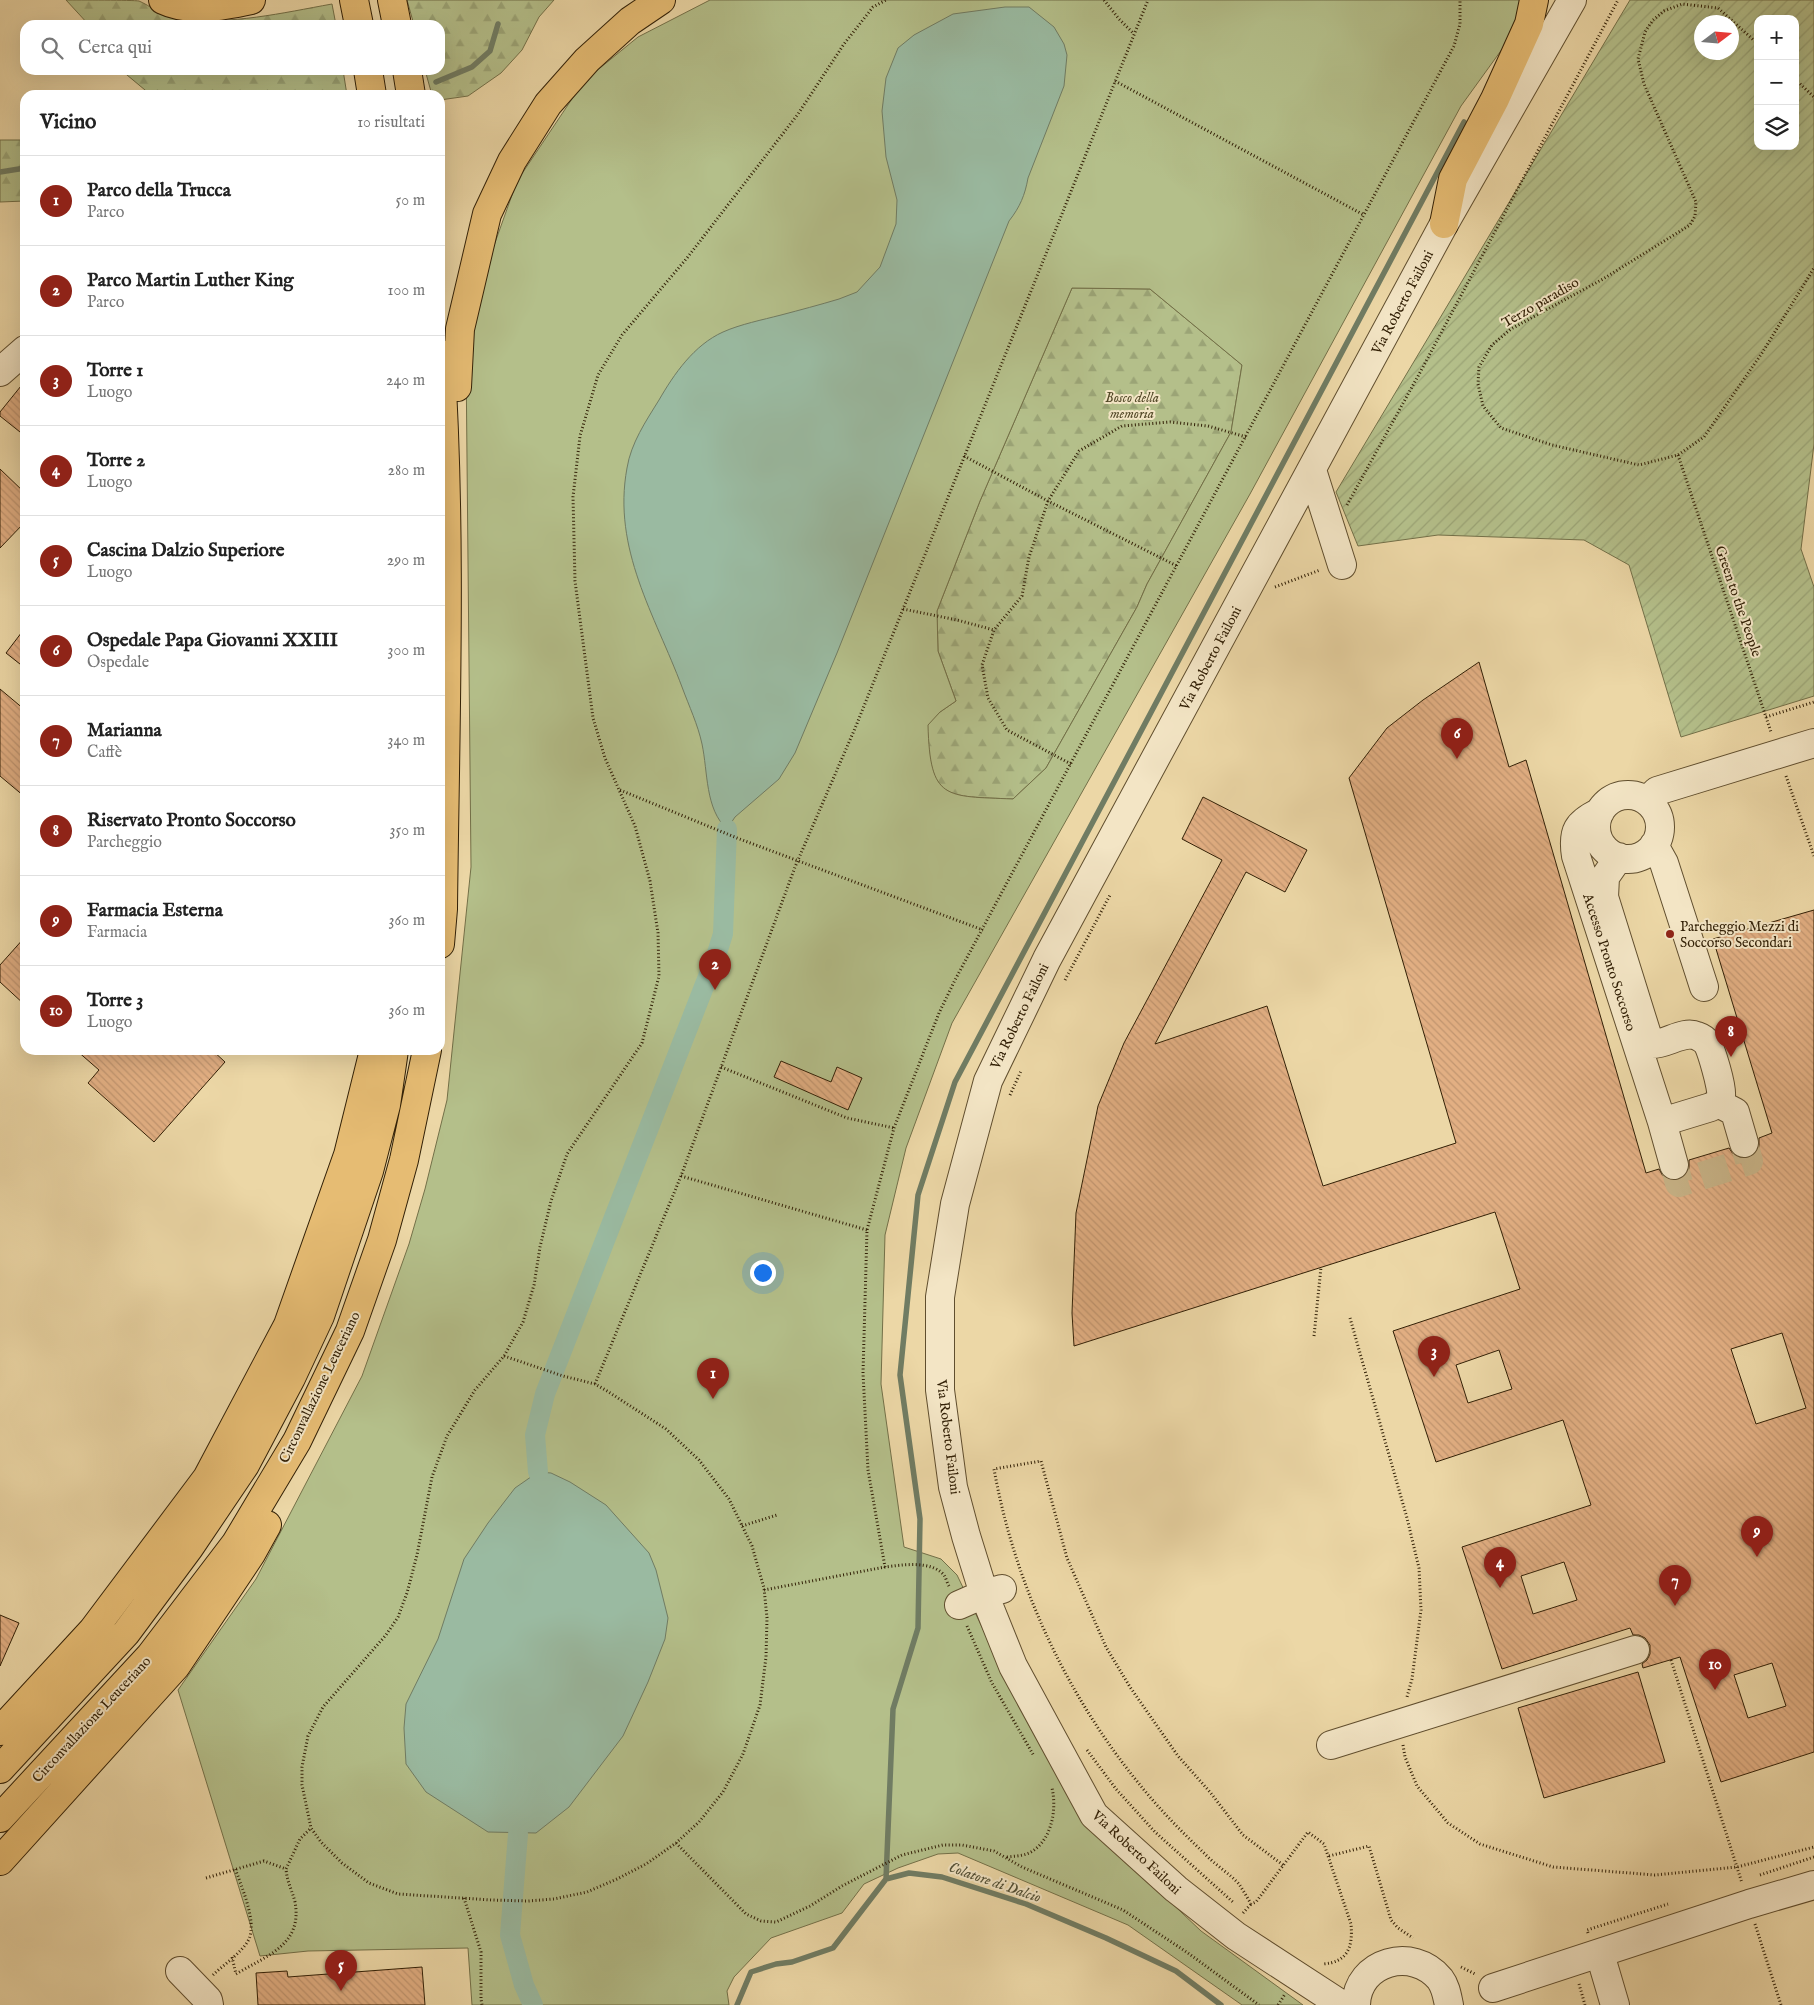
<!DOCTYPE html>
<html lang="it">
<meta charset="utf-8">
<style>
:root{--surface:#fff;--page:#f6f6f6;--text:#222;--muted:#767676;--line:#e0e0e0;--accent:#8f2418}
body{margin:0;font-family:"IM FELL English",serif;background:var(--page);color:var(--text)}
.controls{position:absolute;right:15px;top:15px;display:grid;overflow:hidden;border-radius:10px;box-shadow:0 5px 20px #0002}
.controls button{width:45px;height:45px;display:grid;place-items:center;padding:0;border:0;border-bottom:1px solid var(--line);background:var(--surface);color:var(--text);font:25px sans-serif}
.compass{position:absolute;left:1694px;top:15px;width:45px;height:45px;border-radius:50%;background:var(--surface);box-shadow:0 5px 20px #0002;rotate:74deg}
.you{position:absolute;left:762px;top:1272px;width:18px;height:18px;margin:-12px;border:4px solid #fff;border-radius:50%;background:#1a73e8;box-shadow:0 0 0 8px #1a73e833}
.badge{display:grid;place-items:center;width:32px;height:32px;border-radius:50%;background:var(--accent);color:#fff;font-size:16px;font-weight:700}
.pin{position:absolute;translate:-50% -41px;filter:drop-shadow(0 1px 2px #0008)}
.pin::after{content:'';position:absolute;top:26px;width:18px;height:15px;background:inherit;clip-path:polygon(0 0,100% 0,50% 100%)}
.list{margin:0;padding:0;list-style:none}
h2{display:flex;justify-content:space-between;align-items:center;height:65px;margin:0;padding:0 20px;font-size:21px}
h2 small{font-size:16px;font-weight:400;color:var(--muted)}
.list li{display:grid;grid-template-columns:32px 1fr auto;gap:15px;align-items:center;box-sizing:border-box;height:90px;padding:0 20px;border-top:1px solid var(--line)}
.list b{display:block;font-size:19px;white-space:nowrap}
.list p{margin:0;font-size:16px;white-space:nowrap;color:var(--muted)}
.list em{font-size:16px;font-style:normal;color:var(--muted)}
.icon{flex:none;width:28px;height:28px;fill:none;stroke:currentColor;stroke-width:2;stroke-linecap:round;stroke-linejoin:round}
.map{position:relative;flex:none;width:1814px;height:2005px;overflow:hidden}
.search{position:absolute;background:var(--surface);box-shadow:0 5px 20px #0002;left:20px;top:20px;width:425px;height:55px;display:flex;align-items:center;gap:12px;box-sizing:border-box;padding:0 18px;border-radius:15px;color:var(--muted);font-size:19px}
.panel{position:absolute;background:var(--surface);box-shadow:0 5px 20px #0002;left:20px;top:90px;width:425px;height:965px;border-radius:15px}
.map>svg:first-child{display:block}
.forest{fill:url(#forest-firs);stroke:#737048}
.park{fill:#b4bf8a;stroke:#737048;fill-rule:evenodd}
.garden{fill:url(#garden-furrows);stroke:#737048;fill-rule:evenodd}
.water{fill:#9abaa1;stroke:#707c63}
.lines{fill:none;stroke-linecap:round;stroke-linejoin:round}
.stream{stroke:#707c63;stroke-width:5.5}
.canal{stroke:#9abaa1;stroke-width:20}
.building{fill:url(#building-back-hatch);stroke:#322006;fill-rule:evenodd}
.minor-tunnel{stroke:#c7b286;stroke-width:28;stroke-dasharray:28 14;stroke-linecap:butt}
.minor-casing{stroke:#604e2e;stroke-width:30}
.highway-casing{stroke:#322006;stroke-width:30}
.path{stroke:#322006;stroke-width:3;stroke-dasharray:1 2.5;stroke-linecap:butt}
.minor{stroke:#f3e5c5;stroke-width:28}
.highway{stroke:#e6bc73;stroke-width:28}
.poi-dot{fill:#8f2418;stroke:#f3e5c5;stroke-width:2}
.labels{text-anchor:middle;stroke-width:4;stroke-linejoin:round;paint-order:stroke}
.street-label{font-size:14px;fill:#322006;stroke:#f3e5c5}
.park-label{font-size:14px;font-style:italic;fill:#524827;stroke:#f3e5c5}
.poi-label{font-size:14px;fill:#322006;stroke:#f3e5c5;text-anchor:start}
.water-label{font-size:15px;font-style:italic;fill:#514e34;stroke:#f3e5c5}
</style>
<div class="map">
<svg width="1814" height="2005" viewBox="0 0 1814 2005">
<defs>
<pattern id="forest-firs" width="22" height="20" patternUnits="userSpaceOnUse" patternTransform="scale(1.25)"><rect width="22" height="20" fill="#b4bf8a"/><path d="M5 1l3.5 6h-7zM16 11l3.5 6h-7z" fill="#9ba476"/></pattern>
<pattern id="garden-furrows" width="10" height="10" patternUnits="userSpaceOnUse" patternTransform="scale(1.25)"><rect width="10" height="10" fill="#b4bf8a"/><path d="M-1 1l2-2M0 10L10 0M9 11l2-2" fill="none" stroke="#9ba476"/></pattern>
<pattern id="building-back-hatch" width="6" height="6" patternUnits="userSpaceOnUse" patternTransform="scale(1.25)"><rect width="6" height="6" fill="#e2af83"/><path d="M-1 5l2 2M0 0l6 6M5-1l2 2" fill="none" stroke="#c29670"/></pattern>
</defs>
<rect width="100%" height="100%" fill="#ecd7a6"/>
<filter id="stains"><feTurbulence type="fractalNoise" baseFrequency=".004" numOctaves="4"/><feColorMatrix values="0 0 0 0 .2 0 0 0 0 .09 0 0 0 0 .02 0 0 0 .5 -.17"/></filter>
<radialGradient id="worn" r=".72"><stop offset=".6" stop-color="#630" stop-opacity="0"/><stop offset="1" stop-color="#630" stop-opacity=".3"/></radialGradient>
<path class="forest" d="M66 0C78 0 133 0 139 1 157 9 157 16 180 19 231 25 282 13 332 4L336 25H89Z
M407 0H554L539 17 522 50 501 73 468 96 440 100V95H432L425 70H440V25H414Z
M121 70H343L347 95H151Z
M0 140H25V201L0 202Z
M1072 288 1150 289 1242 365 1231 432 1147 584 1137 607 1046 768 1013 799C944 796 930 801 927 725L940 712 956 701 938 651 937 611 980 501Z"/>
<path class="park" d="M710 0H1523L1513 34 1461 106 1250 494 952 1023 906 1148 885 1235 881 1384 904 1547 941 1559 957 1575 1031 1729 1098 1833 1201 1931 1303 2005H1242L1128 1925 958 1853 938 1854 898 1868 864 1884 842 1913 771 1938 734 1977 727 1991 729 2005H472L468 1948 308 1951 260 1956 178 1690 256 1579 362 1376 409 1244 425 1189 447 1100 471 867 466 356 486 268 517 181 584 81 638 37ZM1072 288 1150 289 1242 365 1231 432 1147 584 1137 607 1046 768 1013 799C945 796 930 801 928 725L940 712 956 701 938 651 937 611 980 501Z"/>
<path class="garden" d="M1630 0H1814V444L1801 549 1814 587V696L1681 737 1629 565 1584 540 1438 535 1358 546 1336 492ZM1758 19H1795V146H1758ZM1702 22H1732V52H1702Z"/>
<path class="water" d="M1005 7H1029L1054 27 1064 44 1067 55 1064 86 1028 178C1025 195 1020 207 1009 221L837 653 795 753 779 779 735 817 727 829C705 809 708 772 702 744 698 725 689 706 682 687 655 615 612 549 627 468 631 443 646 421 659 400 674 374 694 345 723 332 741 324 762 320 781 315 800 310 819 305 839 299L857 292 880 267 896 224 897 200 886 157 882 111 886 78 898 48 914 35 953 14Z
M538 1472 551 1473 570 1482 606 1505 649 1553 656 1570 668 1618 665 1639 648 1682 623 1736 569 1807 536 1833 488 1832 426 1792 406 1764 404 1728 406 1704 438 1639 464 1559 488 1523 515 1488Z"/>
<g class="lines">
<path class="stream" d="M436 82 472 67 490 51 498 24
M0 172 25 168
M886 1879 893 1709 918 1628 920 1519 900 1375 918 1195 955 1082 1464 122
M737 2005 751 1972 776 1964 792 1962 833 1948 886 1879 909 1873 942 1877 1026 1904 1106 1938 1176 1971 1221 2005"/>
<path class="canal" d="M538 1472 535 1435 545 1394 716 956 723 934 727 829
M518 1834 510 1935 524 1985 533 2005"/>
</g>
<path class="building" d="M25 381V436L0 416V412Z
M0 469 25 493V522L0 548Z
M25 628V668L6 653Z
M1479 662 1509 767 1526 760 1646 1173 1659 1169 1663 1176 1670 1180H1679L1685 1176 1689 1169V1160L1729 1148 1733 1154 1740 1158H1749L1756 1153 1759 1147V1138L1772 1133 1713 939 1814 910V1752L1721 1782 1680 1657 1643 1668 1642 1664 1647 1660 1650 1654V1645L1645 1638 1639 1635H1633L1630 1628 1502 1669 1462 1547 1591 1505 1563 1420 1436 1462 1393 1331 1520 1289 1495 1212 1074 1346 1072 1313 1076 1213 1098 1106 1124 1043 1222 860 1182 839 1203 797 1307 850 1285 892 1246 872 1155 1044 1267 1006 1323 1186 1456 1143 1349 778 1387 728 1423 700ZM1782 1333 1806 1408 1756 1424 1731 1349ZM1499 1350 1512 1389 1468 1403 1456 1365ZM1564 1562 1577 1600 1533 1614 1521 1576ZM1772 1663 1786 1706 1748 1718 1734 1675Z
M0 689 25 710V797L0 776Z
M25 937V1005L0 982V965Z
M76 1050H212L225 1062 154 1142 88 1083 99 1070Z
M781 1061 831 1082 837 1067 862 1078 848 1110 774 1077Z
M0 1615 19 1623 0 1666Z
M1638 1672 1665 1762 1544 1798 1518 1708Z
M422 1967 425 2005H258L256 1973 287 1971 288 1977Z"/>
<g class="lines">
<path class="minor-tunnel" d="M1674 1165 1679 1183 1749 1161 1744 1143"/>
<g class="minor-casing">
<path id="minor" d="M0 372 25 350
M1312 470 1342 565
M1596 827a32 32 0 1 1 64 0a32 32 0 1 1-64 0Z
M1647 801 1657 791 1814 743
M1600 812C1577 823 1572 831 1576 856L1662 1122 1711 1107C1716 1104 1720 1102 1721 1096 1723 1089 1711 1049 1707 1043 1705 1040 1700 1037 1697 1036 1683 1030 1666 1045 1651 1044L1648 1038 1604 897 1605 877 1619 857
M1654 845 1664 863 1704 987
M1718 1103 1735 1112 1744 1143
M1662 1122 1674 1165
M959 1605 984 1594 1002 1589
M1331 1745 1635 1650
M1600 1954 1615 2005
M180 1971 208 2000 209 2005
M1493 1988 1749 1904 1814 1885
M1342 2005 1236 1936 1176 1889 1094 1815 1013 1666 984 1594 966 1536 953 1487 940 1390V1297L955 1204 988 1081 1047 959 1444 224 1572 0
M1356 2005C1357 1961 1413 1946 1440 1979 1446 1987 1447 1996 1449 2005"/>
</g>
<g class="highway-casing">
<path id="highway" d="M163 0C190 13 223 6 251 0
M354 0 359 25
M392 0 397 25
M368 70 372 95
M407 70 411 95
M1444 224 1453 179 1495 99 1529 24 1534 0
M440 354C452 538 445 724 443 909L440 944
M457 387 460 329 487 214 512 161 548 104 587 60 630 21 661 0
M0 1731 93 1630 207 1478 288 1325 348 1155 374 1050
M0 1769 126 1633 189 1548 245 1465 291 1378 320 1316 369 1171 386 1105 394 1050
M0 1818 150 1656 236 1543 297 1441 350 1331 382 1240 404 1160 427 1050
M0 1861 176 1666 251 1554 267 1525"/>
</g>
<path class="path" d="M1104 0 1119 19 1134 34
M1758 44 1718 8 1682 4 1664 11 1653 20 1645 32 1638 59 1644 84 1696 202 1695 216 1690 225 1603 279 1511 329 1492 345 1479 367 1478 384 1483 406 1501 428 1552 445 1639 465 1678 455 1704 437 1762 353 1814 268
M1795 79 1814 97
M1115 81 1364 215
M1678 455 1771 732
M964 456 1048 501 1177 566
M1347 505 1423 367 1618 0
M1275 587 1320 570
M903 609 957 620 994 630
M1766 717 1814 702
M1071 764 1007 730 988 698 982 665 994 630 1022 596 1029 557 1048 501 1079 451 1122 426 1170 422 1208 426 1246 437
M1786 776 1814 856
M620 790 737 838 983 930
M1065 980 1110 895
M721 1067 847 1118 894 1128
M1010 1095 1021 1071
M681 1176 867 1230
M1350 1318 1407 1518 1419 1568 1421 1610 1412 1679 1407 1697
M1314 1336 1321 1267
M504 1356 563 1376 595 1384 607 1391 666 1429 699 1460 729 1499 752 1546 764 1588 767 1618 766 1657 760 1705 743 1754 723 1792 699 1822 676 1843 646 1864 617 1879 587 1892 554 1899 528 1901 492 1900 398 1894 369 1883 342 1863 321 1842 311 1828 302 1785V1767L308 1736 323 1707 386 1635 398 1617 407 1593 417 1555 432 1477 447 1436 475 1390 504 1356 523 1322 534 1285 540 1247 551 1201 567 1154 642 1043 659 976 658 933 650 881 635 826 605 758 593 718 575 581 573 497 580 436 598 375 622 335 687 258 798 114 844 44 873 7 886 0
M595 1384 681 1176 795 867 856 726 1148 0
M742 1526 777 1515
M949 1586C947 1583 946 1578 944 1575 931 1560 902 1565 885 1567L868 1470 863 1373 867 1230 894 1128 939 1013 955 980 1454 46 1460 24V0
M764 1590 885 1567
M967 1626 992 1683 1034 1756
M1671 1660 1742 1883
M1403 1745 1405 1757 1417 1786 1448 1823 1480 1844 1553 1867 1655 1875 1737 1867 1814 1847
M1087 1750 1116 1789 1155 1832 1234 1903
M676 1843 746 1914 761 1921 776 1922 810 1906 842 1886 902 1855 943 1845H962L994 1851 1022 1867 1123 1910 1188 1953 1259 2005
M1329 1856 1369 1846 1391 1920 1398 1928 1413 1938
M1007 1857C1015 1856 1024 1856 1031 1852 1052 1840 1057 1809 1052 1788
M1283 1865 1243 1835 1210 1792 1178 1756 1130 1687 1106 1647 1067 1558 1041 1461 994 1469C1015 1586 1068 1699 1145 1791 1163 1813 1184 1834 1205 1854 1215 1865 1229 1873 1239 1884 1243 1890 1247 1897 1251 1904L1256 1902 1308 1832 1324 1844 1351 1924C1353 1947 1348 1962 1323 1964
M1760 1875 1814 1857
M206 1878 264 1861 286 1869 300 1839 311 1828
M464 1898 481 1952V1999L482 2005
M1243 1913 1251 1904
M1755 1924 1781 2005
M1588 1933 1587 1930 1668 1904
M232 1957 236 1974C266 1956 303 1945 295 1902 292 1890 287 1882 286 1869
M1461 1967 1475 1974
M213 1975C224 1964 242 1953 249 1939 257 1921 241 1886 235 1868
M1579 1984 1585 2005
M1278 2005 1285 1994"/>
<use href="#minor" class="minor"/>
<use href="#highway" class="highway"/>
</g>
<circle class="poi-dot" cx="1670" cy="934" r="5"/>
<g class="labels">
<g class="street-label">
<text transform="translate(1402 302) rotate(-62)" y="5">Via Roberto Failoni</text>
<text transform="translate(1540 302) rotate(-30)" y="5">Terzo paradiso</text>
<text transform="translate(1739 601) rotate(71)" y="5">Green to the People</text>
<text transform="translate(1210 658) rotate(-62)" y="5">Via Roberto Failoni</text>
<text transform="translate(1610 962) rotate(72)" y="5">Accesso Pronto Soccorso</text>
<text transform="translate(1019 1016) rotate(-64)" y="5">Via Roberto Failoni</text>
<text transform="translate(319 1387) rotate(-64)" y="5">Circonvallazione Leuceriano</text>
<text transform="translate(949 1437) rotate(83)" y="5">Via Roberto Failoni</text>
<text transform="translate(91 1719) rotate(-47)" y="5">Circonvallazione Leuceriano</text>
<text transform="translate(1137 1852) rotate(43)" y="5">Via Roberto Failoni</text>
</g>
<g class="park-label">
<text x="1132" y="402">Bosco della<tspan x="1132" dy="16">memoria</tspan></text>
</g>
<g class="poi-label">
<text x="1680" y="931">Parcheggio Mezzi di<tspan x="1680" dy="16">Soccorso Secondari</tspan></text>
</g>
<g class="water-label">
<text transform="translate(995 1882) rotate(19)" y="5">Colatore di Dalcio</text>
</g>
</g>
<rect width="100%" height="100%" filter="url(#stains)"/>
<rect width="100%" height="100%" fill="url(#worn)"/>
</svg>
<div class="controls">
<button>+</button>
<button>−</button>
<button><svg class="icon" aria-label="layers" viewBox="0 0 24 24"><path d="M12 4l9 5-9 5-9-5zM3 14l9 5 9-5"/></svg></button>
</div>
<svg class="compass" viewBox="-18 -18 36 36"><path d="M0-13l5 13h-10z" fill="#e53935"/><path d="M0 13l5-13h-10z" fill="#767676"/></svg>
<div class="you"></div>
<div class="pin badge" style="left:713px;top:1399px">1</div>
<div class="pin badge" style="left:715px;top:990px">2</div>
<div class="pin badge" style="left:1434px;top:1377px">3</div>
<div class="pin badge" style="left:1500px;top:1588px">4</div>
<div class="pin badge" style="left:341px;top:1991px">5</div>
<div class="pin badge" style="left:1457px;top:759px">6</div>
<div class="pin badge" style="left:1675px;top:1606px">7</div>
<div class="pin badge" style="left:1731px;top:1057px">8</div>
<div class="pin badge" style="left:1757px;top:1557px">9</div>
<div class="pin badge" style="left:1715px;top:1690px">10</div>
<div class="search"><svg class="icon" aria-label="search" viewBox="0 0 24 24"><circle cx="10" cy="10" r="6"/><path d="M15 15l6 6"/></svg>Cerca qui</div>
<section class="panel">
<h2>Vicino<small>10 risultati</small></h2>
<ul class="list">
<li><span class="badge">1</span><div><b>Parco della Trucca</b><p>Parco</p></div><em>50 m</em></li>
<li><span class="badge">2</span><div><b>Parco Martin Luther King</b><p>Parco</p></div><em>100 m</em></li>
<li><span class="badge">3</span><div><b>Torre 1</b><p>Luogo</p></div><em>240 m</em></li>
<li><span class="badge">4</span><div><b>Torre 2</b><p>Luogo</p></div><em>280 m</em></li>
<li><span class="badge">5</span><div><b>Cascina Dalzio Superiore</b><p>Luogo</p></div><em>290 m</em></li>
<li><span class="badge">6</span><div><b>Ospedale Papa Giovanni XXIII</b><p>Ospedale</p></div><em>300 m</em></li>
<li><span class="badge">7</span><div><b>Marianna</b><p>Caffè</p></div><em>340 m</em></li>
<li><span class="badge">8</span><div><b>Riservato Pronto Soccorso</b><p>Parcheggio</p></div><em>350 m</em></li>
<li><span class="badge">9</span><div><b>Farmacia Esterna</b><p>Farmacia</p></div><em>360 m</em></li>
<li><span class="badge">10</span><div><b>Torre 3</b><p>Luogo</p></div><em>360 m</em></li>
</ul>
</section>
</div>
